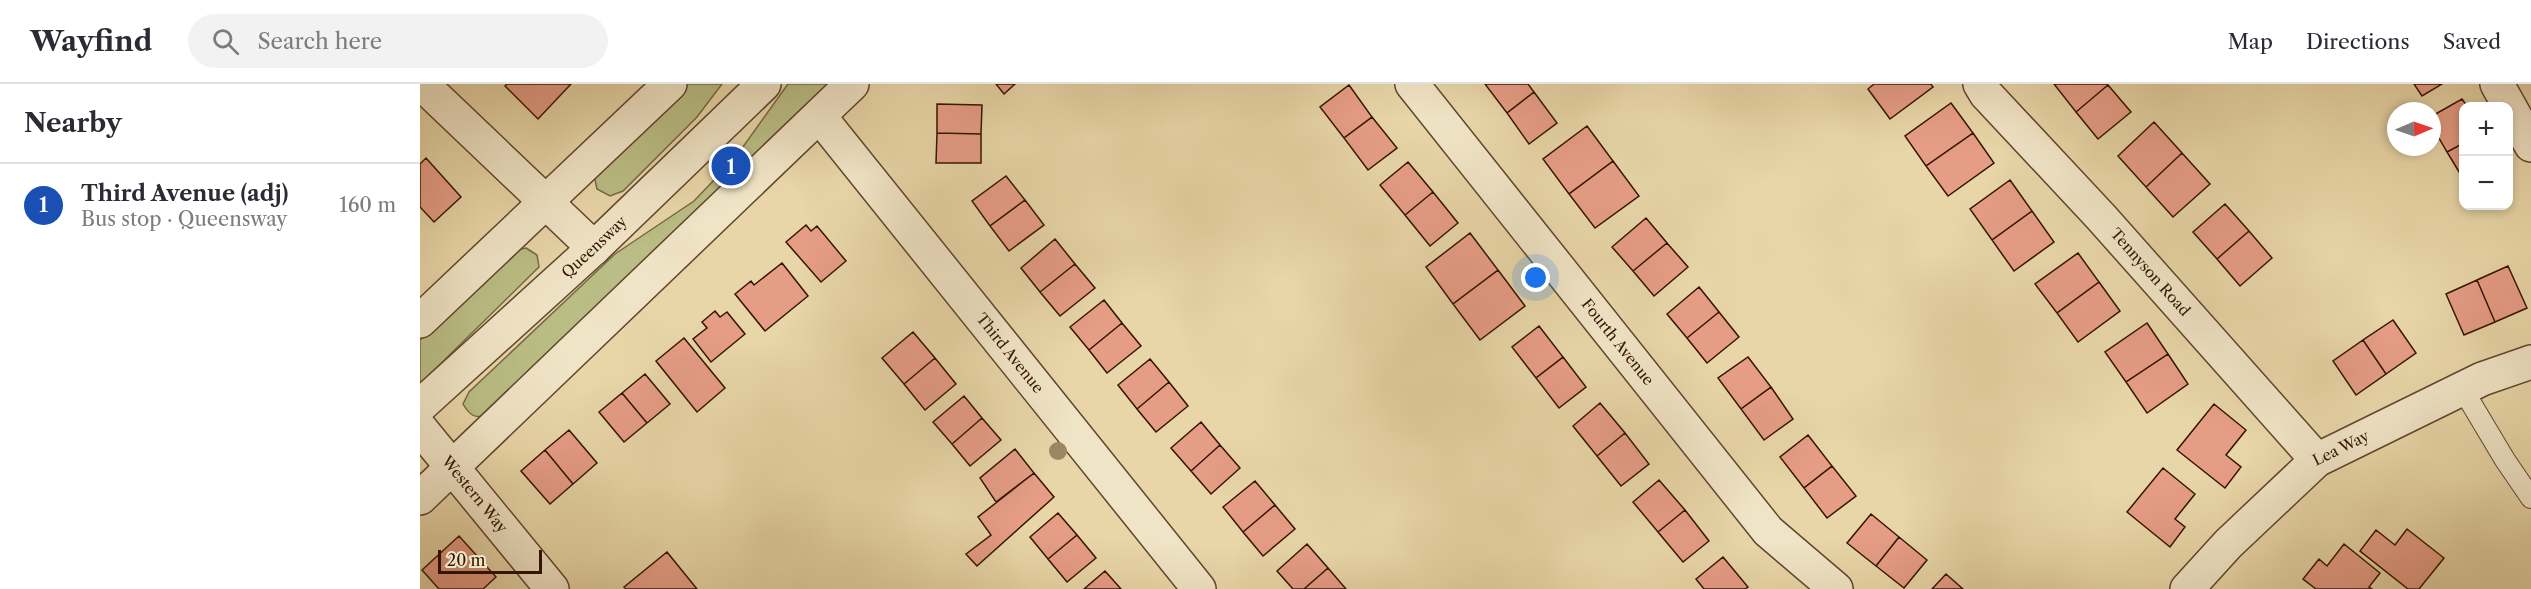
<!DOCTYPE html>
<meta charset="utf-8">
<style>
:root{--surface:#fff;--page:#f2f2f3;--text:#2b2b33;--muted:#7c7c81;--line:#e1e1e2;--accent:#8f2418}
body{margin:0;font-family:"Libre Caslon Text",serif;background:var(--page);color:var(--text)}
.controls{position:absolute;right:18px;top:18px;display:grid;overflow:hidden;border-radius:12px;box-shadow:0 3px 9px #0003}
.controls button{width:54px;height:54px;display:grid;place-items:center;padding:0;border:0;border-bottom:2px solid var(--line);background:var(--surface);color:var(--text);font:30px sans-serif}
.compass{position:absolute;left:1967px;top:18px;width:54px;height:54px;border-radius:50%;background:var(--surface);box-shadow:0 3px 9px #0003;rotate:88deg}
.scale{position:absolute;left:18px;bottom:15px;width:104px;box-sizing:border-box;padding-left:6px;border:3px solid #341502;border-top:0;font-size:16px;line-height:21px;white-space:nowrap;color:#341502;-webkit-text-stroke:4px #f0e4c6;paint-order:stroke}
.you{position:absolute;left:1116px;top:194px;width:21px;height:21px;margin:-15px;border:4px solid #fff;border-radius:50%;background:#1a73e8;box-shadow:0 0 0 9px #1a73e833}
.badge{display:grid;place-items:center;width:39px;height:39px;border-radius:50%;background:var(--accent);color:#fff;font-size:20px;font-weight:700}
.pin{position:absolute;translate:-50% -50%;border:3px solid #fff;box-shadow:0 2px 6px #0006}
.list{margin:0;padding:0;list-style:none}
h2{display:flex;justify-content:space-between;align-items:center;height:78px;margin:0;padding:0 24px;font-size:26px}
h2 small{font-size:20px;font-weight:400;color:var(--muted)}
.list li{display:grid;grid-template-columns:39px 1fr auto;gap:18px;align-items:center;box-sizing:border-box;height:84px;padding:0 24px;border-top:2px solid var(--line)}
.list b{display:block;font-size:22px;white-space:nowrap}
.list p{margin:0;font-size:20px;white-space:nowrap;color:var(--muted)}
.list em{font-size:20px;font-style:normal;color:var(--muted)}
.icon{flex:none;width:33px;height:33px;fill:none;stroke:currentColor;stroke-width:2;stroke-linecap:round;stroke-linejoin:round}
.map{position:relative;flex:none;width:2111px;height:505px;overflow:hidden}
header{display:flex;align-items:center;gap:36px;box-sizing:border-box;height:84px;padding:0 30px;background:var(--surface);border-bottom:2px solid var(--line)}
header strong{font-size:28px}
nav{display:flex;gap:33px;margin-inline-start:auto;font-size:21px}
.search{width:420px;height:54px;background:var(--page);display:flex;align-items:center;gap:15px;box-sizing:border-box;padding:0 21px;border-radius:33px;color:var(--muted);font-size:22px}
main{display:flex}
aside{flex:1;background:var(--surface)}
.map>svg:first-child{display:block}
.green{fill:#babd85;stroke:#776944;stroke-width:1.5}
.building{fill:#e69d86;stroke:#341502;stroke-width:1.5}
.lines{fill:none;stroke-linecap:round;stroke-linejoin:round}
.service-casing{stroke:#61452c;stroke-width:22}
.minor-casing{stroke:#61452c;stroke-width:36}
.tertiary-casing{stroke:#61452c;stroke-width:36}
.service{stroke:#f0e4c6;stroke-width:20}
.minor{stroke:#f0e4c6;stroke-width:33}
.tertiary{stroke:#f0e4c6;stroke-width:33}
.tree{fill:#9b8762}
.labels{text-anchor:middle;stroke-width:5;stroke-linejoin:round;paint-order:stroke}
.street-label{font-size:15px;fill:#341502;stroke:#f0e4c6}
</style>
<header>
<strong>Wayfind</strong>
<div class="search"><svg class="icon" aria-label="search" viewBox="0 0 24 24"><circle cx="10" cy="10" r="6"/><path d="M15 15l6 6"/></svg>Search here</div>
<nav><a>Map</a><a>Directions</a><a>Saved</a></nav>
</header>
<main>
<aside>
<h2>Nearby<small></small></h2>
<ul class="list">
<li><span class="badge" style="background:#1a4fb4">1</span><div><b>Third Avenue (adj)</b><p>Bus stop · Queensway</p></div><em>160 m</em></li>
</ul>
</aside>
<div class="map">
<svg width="2111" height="505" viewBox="0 0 2111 505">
<rect width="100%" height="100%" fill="#e8d6a8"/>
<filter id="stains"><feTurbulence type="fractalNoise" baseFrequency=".00333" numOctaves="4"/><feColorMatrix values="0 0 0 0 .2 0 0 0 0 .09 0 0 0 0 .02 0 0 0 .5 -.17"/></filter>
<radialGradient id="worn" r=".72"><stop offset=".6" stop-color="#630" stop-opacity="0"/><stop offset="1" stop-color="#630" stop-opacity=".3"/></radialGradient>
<path class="green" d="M267 0H302L277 33 203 107 190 112 177 105 174 91Z
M368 0H415L72 331C56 334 51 334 43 320L49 308 195 170 274 117 315 74Z
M106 164 117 171 119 183 0 300V256L92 167Z"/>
<path class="building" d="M87 0H151L118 35 85 2Z
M576 0H595L584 10Z
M1065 0H1108L1114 8 1087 29Z
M1454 0H1511L1513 3 1470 35 1448 5Z
M1634 0H1687L1688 1 1656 28Z
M1994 0H2022L2002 12Z
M929 1 952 33 924 54 900 23Z
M1688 1 1711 28 1678 55 1656 28Z
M1114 8 1137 39 1109 60 1087 29Z
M2042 15 2047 22H2044V59L2027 68 2012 42V32Z
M1531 19 1553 49 1506 82 1485 52Z
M517 20 562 21 561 50 517 49Z
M952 33 977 64 948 86 924 54Z
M1734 38 1762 69 1726 103 1698 72Z
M1167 42 1193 77 1149 110 1123 75Z
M517 49 561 50V79H516Z
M1553 49 1574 79 1528 112 1506 82Z
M2044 59V96L2027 68Z
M1762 69 1790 100 1753 133 1726 103Z
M6 74 41 113 14 138 0 123V80Z
M1193 77 1219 112 1175 144 1149 110Z
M988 78 1013 108 985 131 960 101Z
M586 92 605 116 570 142 552 117Z
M1590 96 1612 127 1572 156 1550 125Z
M1013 108 1038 139 1010 162 985 131Z
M605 116 624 141 589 167 570 142Z
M1805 120 1829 147 1797 175 1773 148Z
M1612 127 1634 158 1594 187 1572 156Z
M1226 134 1247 159 1213 187 1192 163Z
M386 141 391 147 397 142 426 177 401 198 366 158Z
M1829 147 1852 174 1820 202 1797 175Z
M1050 149 1078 186 1033 220 1006 183Z
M635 155 655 180 620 208 601 184Z
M1247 159 1268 183 1234 212 1213 187Z
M1658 169 1679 198 1637 229 1615 200Z
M362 179 388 212 345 247 315 210 331 197 334 201Z
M655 180 675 204 640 232 620 208Z
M2088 182 2107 224 2075 238 2057 196Z
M1078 186 1105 222 1060 256 1033 220Z
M2057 196 2075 238 2044 251 2026 210Z
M1679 198 1700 227 1658 258 1637 229Z
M1279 203 1299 228 1267 254 1247 230Z
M684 216 702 239 669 266 650 243Z
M295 227 300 233 307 228 325 250 291 278 273 255 287 244 282 238Z
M1299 228 1319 253 1287 279 1267 254Z
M1973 236 1996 269 1966 290 1943 256Z
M702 239 721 262 687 289 669 266Z
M1727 239 1748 270 1706 298 1685 268Z
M1119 242 1143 273 1116 294 1092 263Z
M493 248 515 274 484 300 462 274Z
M264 254 305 304 277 328 236 277Z
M1943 256 1966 290 1936 311 1913 277Z
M1748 270 1768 300 1727 329 1706 298Z
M1143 273 1166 303 1139 324 1116 294Z
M1328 273 1351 303 1321 325 1298 294Z
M515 274 536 300 505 326 484 300Z
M730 275 749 298 717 325 698 301Z
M225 290 250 320 227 339 202 309Z
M749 298 768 322 736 348 717 325Z
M1351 303 1373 335 1344 356 1321 325Z
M202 309 227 339 204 358 179 328Z
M544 312 562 334 532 360 513 338Z
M1180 319 1205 349 1177 372 1153 342Z
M1794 320 1826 346 1806 371 1821 383 1805 404 1757 366Z
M562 334 581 356 550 382 532 360Z
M781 338 800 361 771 387 751 364Z
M149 346 177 379 153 400 125 366Z
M1205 349 1229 380 1201 402 1177 372Z
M1388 351 1412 382 1384 404 1360 373Z
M800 361 820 384 791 410 771 387Z
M595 365 614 389 576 418 560 394Z
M125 366 153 400 130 420 101 387Z
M1412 382 1436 412 1407 434 1384 404Z
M1743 384 1775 410 1755 435 1765 443 1750 463 1707 428Z
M614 389 634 413 557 482 546 470 571 451 558 433Z
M1239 396 1265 426 1238 448 1213 418Z
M835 397 855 421 823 448 803 423Z
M855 421 875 445 843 472 823 448Z
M1265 426 1289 457 1263 478 1238 448Z
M638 429 657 451 628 475 610 453Z
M1451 430 1479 453 1456 482 1427 459Z
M1987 445 2024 474 1999 505H1988L1940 467 1956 446 1975 461Z
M657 451 676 474 647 498 628 475Z
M39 452 76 493 63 505H19L2 486Z
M1479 453 1507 476 1484 504 1456 482Z
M887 460 908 484 884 505H873L857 487Z
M1924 460 1960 489 1949 503 1952 505H1896L1883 495 1899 475 1907 482Z
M247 468 277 505H206L204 503Z
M1303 473 1328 503 1325 505H1284L1276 495Z
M908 484 926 505H884Z
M685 487 701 505H664Z
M1526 490 1543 505H1512Z"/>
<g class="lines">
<g class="service-casing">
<path id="service" d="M2042 304 2085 376 2111 414"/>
</g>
<g class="minor-casing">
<g id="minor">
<path d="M2 0 174 164"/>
<path id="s1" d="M992 0 1348 447 1416 505"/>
<path id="s2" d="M1560 0 1566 10 1681 133 1897 376"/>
<path d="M2077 0 2111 61"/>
<path id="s3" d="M400 33 779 505"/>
<path d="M0 237 250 0"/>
<path id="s4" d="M0 344 132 505"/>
<path d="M0 414 432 0"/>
<path id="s5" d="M1767 505 1808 460 1897 376 2062 295 2111 278"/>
</g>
</g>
<g class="tertiary-casing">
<g id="tertiary">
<path id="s6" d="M0 322 174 164 344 0"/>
</g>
</g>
<use href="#service" class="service"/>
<use href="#minor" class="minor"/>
<use href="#tertiary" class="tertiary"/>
</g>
<circle class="tree" cx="638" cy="367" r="9"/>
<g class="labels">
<g class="street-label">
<text dy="5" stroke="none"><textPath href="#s6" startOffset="236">Queensway</textPath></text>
<text dy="5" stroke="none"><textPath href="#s2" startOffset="254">Tennyson Road</textPath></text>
<text dy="5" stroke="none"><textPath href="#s1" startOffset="330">Fourth Avenue</textPath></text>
<text dy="5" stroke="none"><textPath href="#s3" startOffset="303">Third Avenue</textPath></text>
<text dy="5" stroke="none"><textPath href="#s5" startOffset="210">Lea Way</textPath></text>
<text dy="5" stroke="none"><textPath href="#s4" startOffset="86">Western Way</textPath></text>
</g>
</g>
<rect width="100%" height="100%" filter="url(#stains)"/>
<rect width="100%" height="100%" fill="url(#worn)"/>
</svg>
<div class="controls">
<button>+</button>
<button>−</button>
</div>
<svg class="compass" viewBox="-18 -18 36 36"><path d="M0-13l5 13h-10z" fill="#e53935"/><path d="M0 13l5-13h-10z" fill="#7c7c81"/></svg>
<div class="scale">20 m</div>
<div class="you"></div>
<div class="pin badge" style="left:311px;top:82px;background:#1a4fb4">1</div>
</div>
</main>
